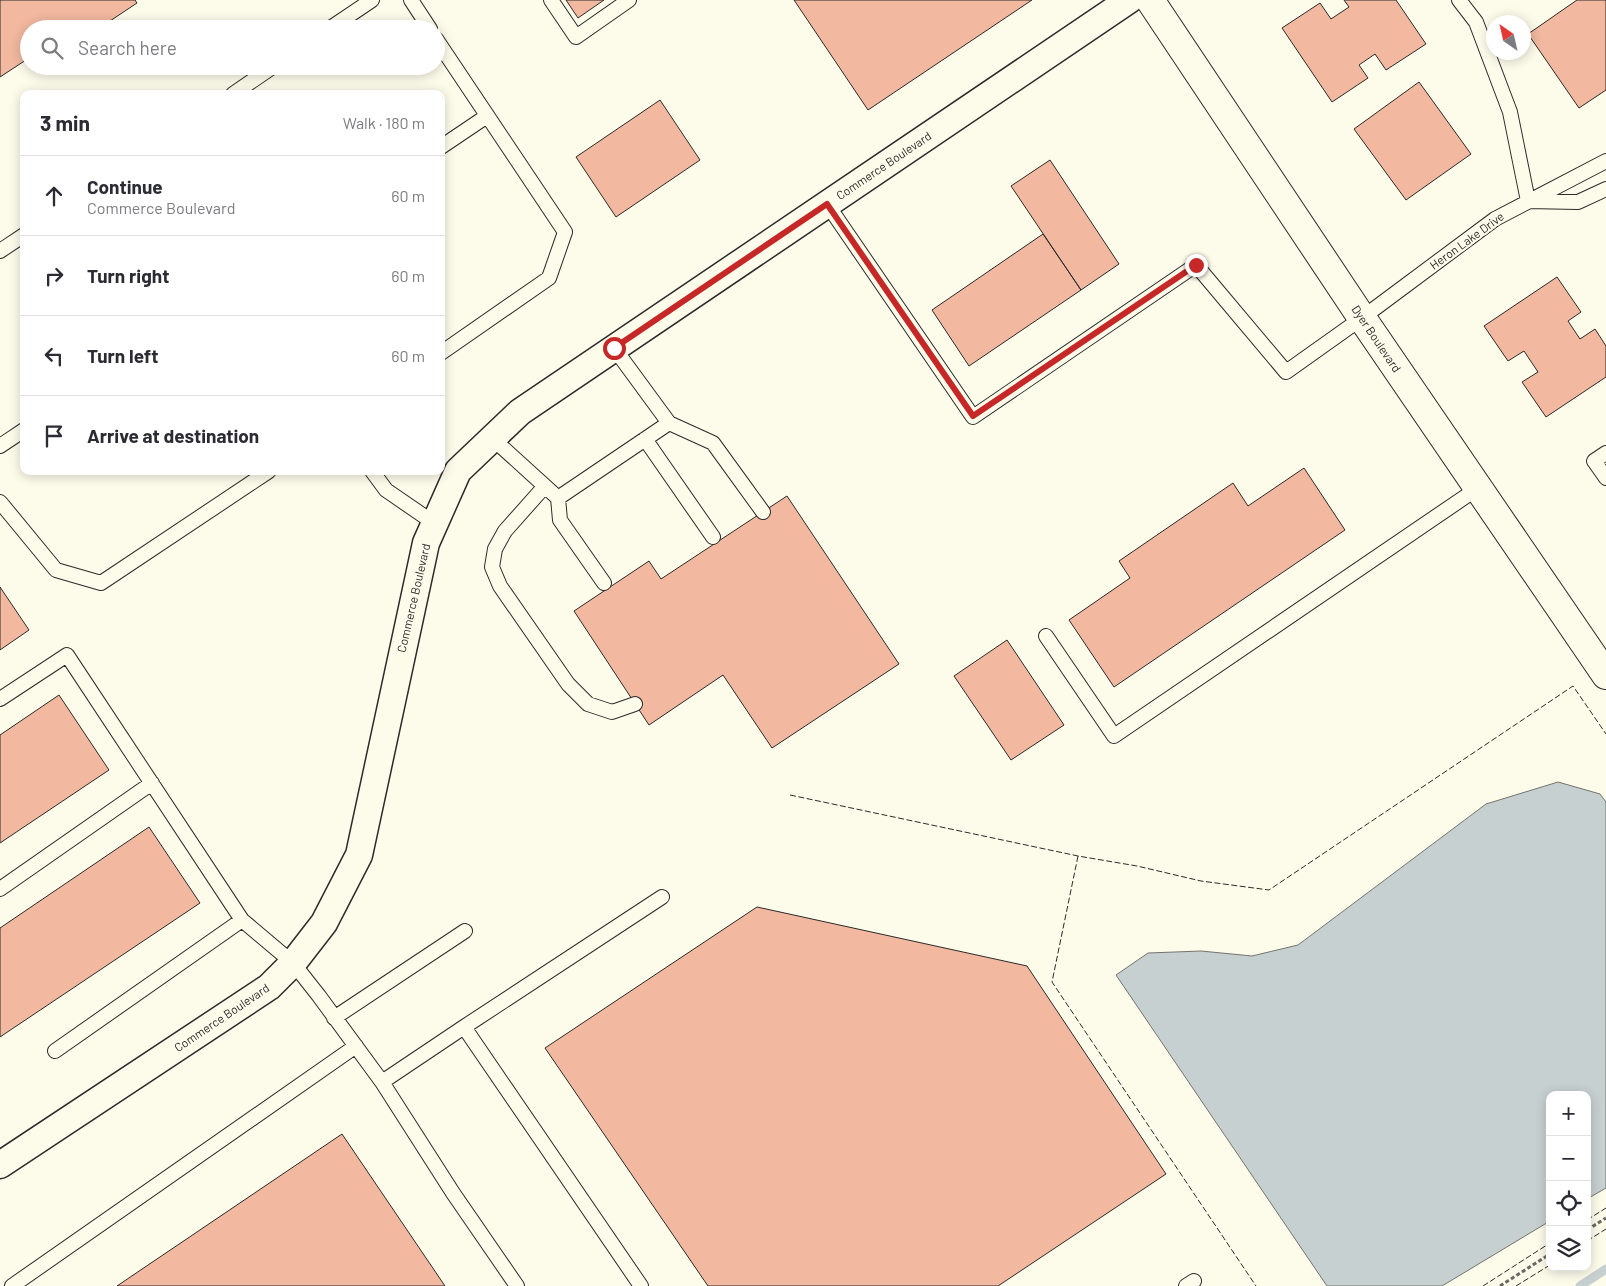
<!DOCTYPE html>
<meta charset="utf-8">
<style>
:root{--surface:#fff;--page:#f2f2f3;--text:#2b2b33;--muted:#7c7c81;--line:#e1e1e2}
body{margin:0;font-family:Barlow,sans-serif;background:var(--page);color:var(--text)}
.controls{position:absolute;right:15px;bottom:15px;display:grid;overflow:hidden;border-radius:10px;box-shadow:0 2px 12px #0003}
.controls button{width:45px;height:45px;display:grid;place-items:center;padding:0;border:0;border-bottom:1px solid var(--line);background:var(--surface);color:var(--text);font:25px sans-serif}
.compass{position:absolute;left:1486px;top:15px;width:45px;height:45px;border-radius:50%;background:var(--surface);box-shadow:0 2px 12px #0003;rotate:326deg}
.stop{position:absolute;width:15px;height:15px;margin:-11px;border:4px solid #c62828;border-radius:50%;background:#fff}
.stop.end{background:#c62828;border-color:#fff;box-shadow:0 1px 5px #0008}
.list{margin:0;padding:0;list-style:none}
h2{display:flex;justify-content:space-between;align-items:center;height:65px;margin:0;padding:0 20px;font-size:21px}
h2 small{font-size:16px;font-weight:400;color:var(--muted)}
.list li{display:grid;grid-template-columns:32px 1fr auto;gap:15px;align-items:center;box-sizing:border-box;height:80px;padding:0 20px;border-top:1px solid var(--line)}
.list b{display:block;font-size:19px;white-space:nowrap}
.list p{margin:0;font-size:16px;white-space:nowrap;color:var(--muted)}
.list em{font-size:16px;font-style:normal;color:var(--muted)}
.icon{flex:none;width:28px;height:28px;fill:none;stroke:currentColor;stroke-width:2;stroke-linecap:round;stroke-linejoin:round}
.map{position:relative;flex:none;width:1606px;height:1286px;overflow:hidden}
.search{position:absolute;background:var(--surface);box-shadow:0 2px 12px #0003;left:20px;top:20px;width:425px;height:55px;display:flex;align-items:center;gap:12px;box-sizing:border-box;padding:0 18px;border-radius:28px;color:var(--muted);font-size:19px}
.panel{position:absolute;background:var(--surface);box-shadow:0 2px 12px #0003;left:20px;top:90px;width:425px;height:385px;border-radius:10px}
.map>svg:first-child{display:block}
.water{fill:#c7d0d0;stroke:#74746e}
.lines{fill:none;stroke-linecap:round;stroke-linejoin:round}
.stream{stroke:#c7d0d0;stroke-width:9}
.building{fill:#f2b8a0;stroke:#2b2b2b}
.lane-casing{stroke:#2b2b2b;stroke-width:16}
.street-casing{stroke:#2b2b2b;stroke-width:29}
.secondary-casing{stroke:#2b2b2b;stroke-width:30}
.path{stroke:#6a6964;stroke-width:3;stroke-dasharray:4 2.5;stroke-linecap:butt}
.lane{stroke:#fdfbea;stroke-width:14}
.street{stroke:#fdfbea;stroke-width:26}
.secondary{stroke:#fdfbea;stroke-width:28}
.fence{stroke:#2b2b2b;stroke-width:1;stroke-dasharray:6 2.5;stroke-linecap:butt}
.route{stroke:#c62828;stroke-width:6}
.labels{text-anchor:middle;stroke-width:4;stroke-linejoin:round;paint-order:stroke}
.street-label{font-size:12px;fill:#2b2b2b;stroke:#fdfbea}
</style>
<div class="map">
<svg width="1606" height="1286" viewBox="0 0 1606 1286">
<rect width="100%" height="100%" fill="#fdfbea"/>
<path class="water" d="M1558 782 1600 794 1606 802V1188L1587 1199V1095H1550V1221L1442 1286H1327L1116 975 1148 953 1201 951 1252 956 1298 945 1486 804Z"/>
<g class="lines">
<path class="stream" d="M1580 1286 1606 1269"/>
</g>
<path class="building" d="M0 0H135L137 3 98 29H29V58L0 77Z
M566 0H604L578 18Z
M794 0H1032L868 110Z
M1344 0H1396L1426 44 1386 70 1375 54 1359 65 1368 78 1332 102 1282 28 1320 3 1331 19 1349 7Z
M1577 0H1606V90L1579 108 1528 34Z
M1419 82 1471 154 1406 200 1354 129Z
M660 100 700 160 616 217 576 157Z
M1050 160 1119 264 1081 290 1011 186Z
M1043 234 1081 290 969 366 932 310Z
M1557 277 1581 312 1568 321 1580 339 1595 329 1606 346V377L1546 417 1522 382 1538 372 1524 351 1508 361 1484 326Z
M1304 468 1345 530 1114 687 1069 620 1130 578 1119 561 1233 483 1248 506Z
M787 496 899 664 772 748 723 675 649 725 574 611 649 561 661 579Z
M0 587 29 630 0 650Z
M1007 640 1064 725 1011 760 954 676Z
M59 695 109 770 0 843V735Z
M149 827 200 903 0 1037V928Z
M757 907 1027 966 1166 1174 998 1286H708L545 1048Z
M342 1134 445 1286H117Z"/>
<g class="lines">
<g class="lane-casing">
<path id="lane" d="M411 0 430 29
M551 0 576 37 629 0
M1459 0 1476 22 1510 112 1528 201 1578 202 1606 189
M329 29 372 0
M436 39 565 232 549 278 441 353
M233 94 274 66
M441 147 487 116
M827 204 973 417 1196 265 1286 372 1362 318 1495 219 1606 161
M0 251 24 235
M669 423 713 443 763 512
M492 438 558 498 669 423 614 348
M645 439 713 537
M0 446 24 430
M1606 453 1594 461 1606 478
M372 471 386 490 434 523
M545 486 505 531 495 549 492 567 500 586 568 684 588 704 612 712 635 704
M558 498 560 520 604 583
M0 502 56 570 101 583 269 471
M1046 636 1114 736 1478 488
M0 699 67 655 242 920 293 963 319 996 382 1082 464 1027 641 1286
M0 889 152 783
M334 1018 465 931
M464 1027 662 897
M55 1051 242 920
M382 1082 453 1193 517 1286
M12 1286 356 1046
M1186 1286 1194 1281"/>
</g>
<g class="street-casing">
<path id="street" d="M0 1165 269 987 293 963 324 923 359 855 426 543 458 471 520 412 1129 0"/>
</g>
<g class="secondary-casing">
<path id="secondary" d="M1150 0 1362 318 1606 675"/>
</g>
<path class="path" d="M1587 1230 1606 1218
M1500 1286 1550 1254"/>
<use href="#lane" class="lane"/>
<use href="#street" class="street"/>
<use href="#secondary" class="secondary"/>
<path class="fence" d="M790 795 1078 856 1137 866 1201 881 1269 890 1573 686 1606 734
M1078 856 1052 982 1256 1286
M1587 1220 1606 1208
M1587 1241 1606 1229
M1483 1286 1550 1243
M1516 1286 1550 1265"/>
</g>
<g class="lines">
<path class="route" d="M614 348 827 204 973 416 1196 265"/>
</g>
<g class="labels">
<g class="street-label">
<text transform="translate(884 166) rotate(-34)" y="4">Commerce Boulevard</text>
<text transform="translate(1467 241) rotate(-36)" y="4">Heron Lake Drive</text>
<text transform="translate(1376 339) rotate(56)" y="4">Dyer Boulevard</text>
<text transform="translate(414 598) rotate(-77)" y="4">Commerce Boulevard</text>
<text transform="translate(222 1018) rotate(-34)" y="4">Commerce Boulevard</text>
</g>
</g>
</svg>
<div class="controls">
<button>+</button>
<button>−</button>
<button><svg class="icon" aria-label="locate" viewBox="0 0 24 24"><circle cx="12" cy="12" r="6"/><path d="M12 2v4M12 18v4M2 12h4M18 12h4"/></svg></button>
<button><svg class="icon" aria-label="layers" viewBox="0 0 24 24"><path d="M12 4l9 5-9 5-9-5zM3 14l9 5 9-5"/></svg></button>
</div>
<svg class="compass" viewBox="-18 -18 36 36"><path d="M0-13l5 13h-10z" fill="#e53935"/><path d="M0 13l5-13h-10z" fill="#7c7c81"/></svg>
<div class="stop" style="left:614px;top:348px"></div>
<div class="stop end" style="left:1196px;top:265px"></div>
<div class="search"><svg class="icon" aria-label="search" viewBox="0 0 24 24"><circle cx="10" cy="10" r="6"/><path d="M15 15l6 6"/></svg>Search here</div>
<section class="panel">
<h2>3 min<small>Walk · 180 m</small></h2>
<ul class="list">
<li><svg class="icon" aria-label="ahead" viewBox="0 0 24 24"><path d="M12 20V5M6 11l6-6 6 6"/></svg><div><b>Continue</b><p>Commerce Boulevard</p></div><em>60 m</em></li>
<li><svg class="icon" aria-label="right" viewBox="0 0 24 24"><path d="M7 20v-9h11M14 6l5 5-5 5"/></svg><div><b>Turn right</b></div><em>60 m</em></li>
<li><svg class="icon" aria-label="left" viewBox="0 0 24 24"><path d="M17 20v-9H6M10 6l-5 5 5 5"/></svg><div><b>Turn left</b></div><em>60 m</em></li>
<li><svg class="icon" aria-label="arrive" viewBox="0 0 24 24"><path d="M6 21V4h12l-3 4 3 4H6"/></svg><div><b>Arrive at destination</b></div></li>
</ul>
</section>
</div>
